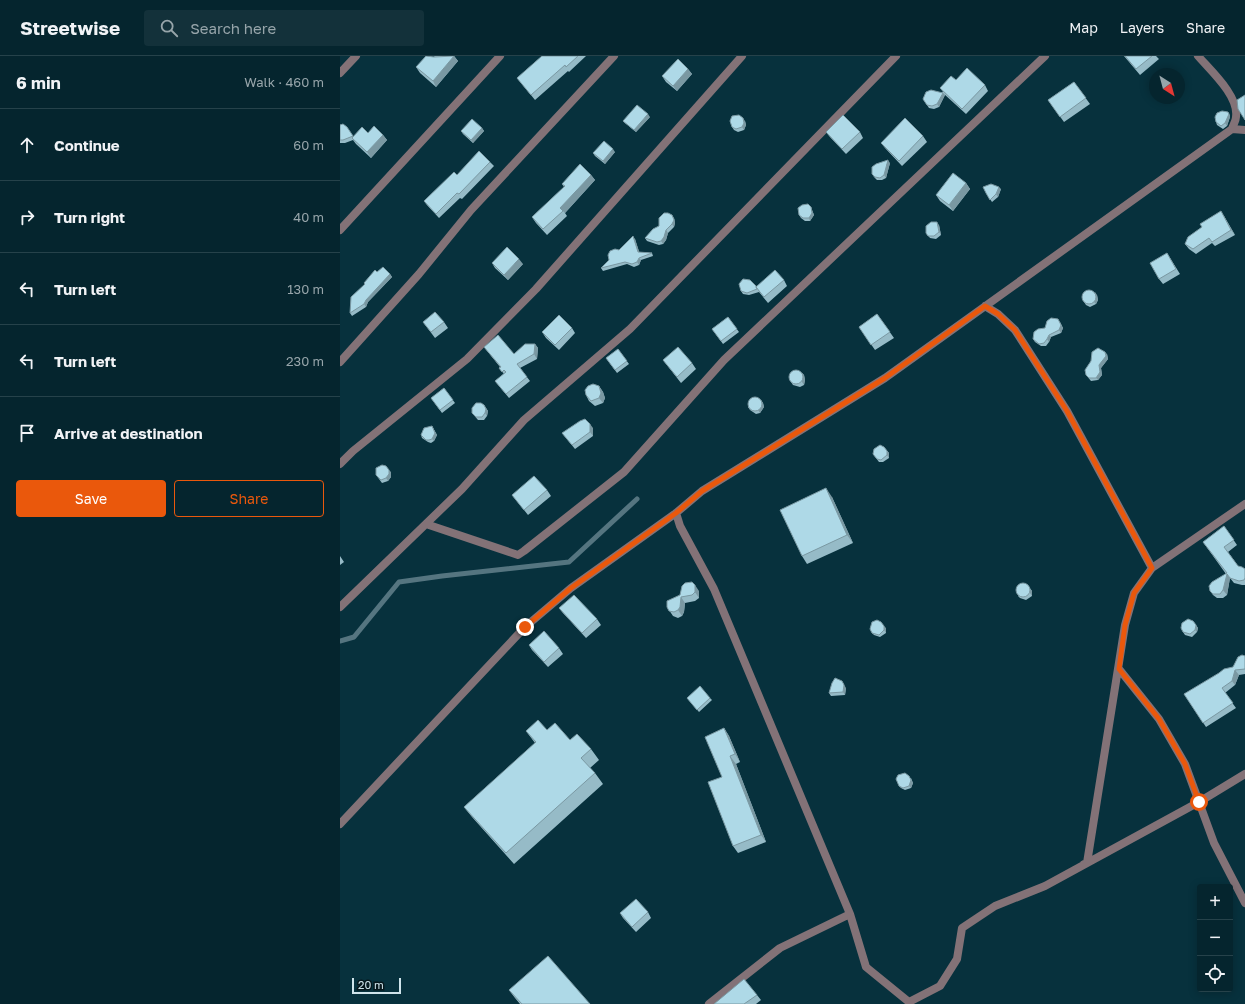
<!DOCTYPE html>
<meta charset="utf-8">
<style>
:root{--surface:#05252e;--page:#13313a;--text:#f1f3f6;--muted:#97a5aa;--line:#26424a;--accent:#ea580c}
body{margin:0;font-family:"Golos Text",sans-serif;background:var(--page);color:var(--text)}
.controls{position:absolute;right:12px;bottom:12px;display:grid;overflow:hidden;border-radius:4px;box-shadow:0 2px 10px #0003}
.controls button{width:36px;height:36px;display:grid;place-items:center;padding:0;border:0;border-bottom:1px solid var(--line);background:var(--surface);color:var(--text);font:20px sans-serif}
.compass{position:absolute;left:809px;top:12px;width:36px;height:36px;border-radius:50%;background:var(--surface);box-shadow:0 2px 10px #0003;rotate:144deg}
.scale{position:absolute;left:12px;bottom:10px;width:49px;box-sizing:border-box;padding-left:4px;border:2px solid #cfe4eb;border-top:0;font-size:11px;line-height:14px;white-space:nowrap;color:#cfe4eb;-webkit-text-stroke:3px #07171c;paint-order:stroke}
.stop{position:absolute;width:12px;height:12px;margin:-9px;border:3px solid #ea580c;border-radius:50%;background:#fff}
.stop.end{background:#ea580c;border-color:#fff;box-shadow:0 1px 4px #0008}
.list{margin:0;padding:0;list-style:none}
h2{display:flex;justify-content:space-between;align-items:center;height:52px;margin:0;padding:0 16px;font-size:17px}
h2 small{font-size:13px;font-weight:400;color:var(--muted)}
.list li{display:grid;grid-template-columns:26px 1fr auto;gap:12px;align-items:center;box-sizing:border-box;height:72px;padding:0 16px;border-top:1px solid var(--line)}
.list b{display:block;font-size:15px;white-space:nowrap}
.list em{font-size:13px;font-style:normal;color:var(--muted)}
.actions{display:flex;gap:8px;padding:12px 16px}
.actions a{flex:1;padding:9px 0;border:1px solid var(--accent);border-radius:4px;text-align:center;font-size:14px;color:var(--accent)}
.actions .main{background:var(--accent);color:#fff}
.icon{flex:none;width:22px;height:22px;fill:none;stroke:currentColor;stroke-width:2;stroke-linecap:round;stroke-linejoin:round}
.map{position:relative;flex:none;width:905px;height:948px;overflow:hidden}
header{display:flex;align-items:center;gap:24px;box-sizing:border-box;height:56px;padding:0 20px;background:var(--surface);border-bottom:1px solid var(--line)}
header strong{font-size:19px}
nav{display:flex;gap:22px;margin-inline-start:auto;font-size:14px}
.search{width:280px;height:36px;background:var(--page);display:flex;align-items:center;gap:10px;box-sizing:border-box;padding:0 14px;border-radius:4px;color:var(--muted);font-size:15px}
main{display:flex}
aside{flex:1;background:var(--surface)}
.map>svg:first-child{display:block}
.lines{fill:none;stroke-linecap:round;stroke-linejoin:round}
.stream{stroke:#557580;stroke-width:5}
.service{stroke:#837277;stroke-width:8}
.minor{stroke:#837277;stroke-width:8}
.wall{fill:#96bbc7}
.shaded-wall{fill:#7a98a2}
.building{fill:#aed9e7;stroke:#7a98a2}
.route{stroke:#ea580c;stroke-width:5}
</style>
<header>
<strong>Streetwise</strong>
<div class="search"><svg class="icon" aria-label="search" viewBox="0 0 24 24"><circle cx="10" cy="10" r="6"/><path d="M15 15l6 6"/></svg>Search here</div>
<nav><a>Map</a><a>Layers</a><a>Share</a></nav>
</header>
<main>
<aside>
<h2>6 min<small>Walk · 460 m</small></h2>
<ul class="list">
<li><svg class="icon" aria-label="ahead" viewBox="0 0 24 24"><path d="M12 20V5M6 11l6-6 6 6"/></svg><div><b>Continue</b></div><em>60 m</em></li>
<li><svg class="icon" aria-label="right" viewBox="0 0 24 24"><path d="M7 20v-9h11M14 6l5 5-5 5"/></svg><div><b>Turn right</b></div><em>40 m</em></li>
<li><svg class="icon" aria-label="left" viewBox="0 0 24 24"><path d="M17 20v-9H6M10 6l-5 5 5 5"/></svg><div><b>Turn left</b></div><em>130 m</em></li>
<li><svg class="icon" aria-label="left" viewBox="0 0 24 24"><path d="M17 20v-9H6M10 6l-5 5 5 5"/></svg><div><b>Turn left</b></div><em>230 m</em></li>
<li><svg class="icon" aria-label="arrive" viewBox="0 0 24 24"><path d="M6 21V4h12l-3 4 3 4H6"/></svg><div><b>Arrive at destination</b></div></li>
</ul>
<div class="actions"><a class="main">Save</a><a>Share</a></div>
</aside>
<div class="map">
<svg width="905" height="948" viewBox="0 0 905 948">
<rect width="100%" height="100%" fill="#07313d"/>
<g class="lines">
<path class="stream" d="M0 585 14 581 59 526 102 520 229 506 297 443"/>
<path class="service" d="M859 746 874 787 905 847"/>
<path class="minor" d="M0 17 16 0
M892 73 905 74
M0 174 160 0
M645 250 658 258 675 274 727 355 812 512
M0 306 79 218 131 154 274 0
M0 408 13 395 127 303 196 233 402 0
M336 457 340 470 374 533 510 858 526 911 569 946 600 930 617 903 622 872 655 850 705 830 859 746 905 718
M86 468 178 499 184 495 284 416 384 304 705 0
M0 551 122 433 184 364 290 273 556 0
M779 613 819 663 845 708 859 746
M0 768 185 571 231 532 336 457 362 435 545 322 892 73C893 69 896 65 896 61 899 40 871 15 858 0
M744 808 747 807 785 569 794 537 812 512 905 448
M369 948 440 892 510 858"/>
</g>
<path class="wall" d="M95 0H114L118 5 96 31 80 17 76 11Z
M202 0H246L229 16 228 15 195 44 177 22Z
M784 0H816L819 3 800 19Z
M348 13 352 18 337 35 326 26 322 20Z
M616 24 645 29 648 35 626 58 604 38 605 39 599 51 594 53 589 52 583 43 603 36 600 32Z
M734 26 750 48 724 66 708 44Z
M890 59V61L887 70 883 73 877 69 876 66Z
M310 61 296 76 285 67 283 65Z
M405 65 406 69 404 74 398 76 394 74 392 71Z
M3 68 13 81 28 77 43 79 47 84 31 102 16 88 13 84 5 87H0V69Z
M142 72 144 75 133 87 123 78 121 75Z
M486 76H520L523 82 506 98 490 81Z
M583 80 587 86 562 110 545 92 541 87Z
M275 96 265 108 255 100 253 97Z
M150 106 154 110 122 143 120 142 99 162 87 149 84 145 117 119Z
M550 107 546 122 542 124H537L534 121 532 118Z
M251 119 255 124 225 157 227 160 207 179 196 167 192 161 224 131 222 128Z
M626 127 630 133 613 155 600 145 596 139Z
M661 133 658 141 652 146 646 137Z
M471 151 472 154 474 159 470 165H465L461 162 459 159Z
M884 160 895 179 875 190 872 187 856 198 849 193 845 188 862 171Z
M334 162 335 167 334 171 328 177 326 184 323 188 319 189 307 185 305 182Z
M599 169 601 179 596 183 590 182 586 177Z
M295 183 299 196 312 197 313 200 301 204 299 209 294 211 287 208 263 215 261 212 279 194Z
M827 197 840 218 823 228 819 223Z
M152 207 183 208 168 224 155 212Z
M37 216 50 218 52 221 28 246 26 251 12 260 10 257Z
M444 224 447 230 428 247 419 236 409 239 403 238 401 235 416 230Z
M757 239 758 244 756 248 750 251 746 249 744 246Z
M537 258 554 282 535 294 519 271Z
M388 261 399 276 383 288 372 273Z
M83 266H104L108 272 95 282Z
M720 266 723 272 721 277 711 281 709 286 706 290H701L695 286 693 283 705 272Z
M232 272 235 277 219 294 206 282 202 276Z
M195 288 198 292 197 303 180 312 190 325 169 342 155 325 164 318 159 312 160 311 144 291 174 298Z
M278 293 289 308 277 317 266 302Z
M767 298 768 303 761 312 762 319 758 324 751 325 746 319Z
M323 304 352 307 356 313 341 327Z
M462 317 464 319 465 324 464 329 460 331 453 329 451 326Z
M259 330 263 336 265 342 263 347 255 350 249 345 246 339Z
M104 332 115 347 102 357 91 342Z
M421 344 423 347 424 351 420 357 416 358 410 354 408 351Z
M144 349 148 355 147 360 144 364H138L132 357Z
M92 370 97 379 94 385 91 387 88 386 82 382 81 379Z
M253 372V380L235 393 222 377Z
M544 391 549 397V402L543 406H539L533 398Z
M51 416V421L48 425 42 427 36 419Z
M207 434 211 440 188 459 172 439Z
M492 441 513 487 467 508 462 500Z
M884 470 897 489 888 496 898 510 905 513V529H902L894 527 890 522 887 539 883 542H877L873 539 870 535 886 518 863 486Z
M0 500 4 506 0 509Z
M687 528 692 535V540L686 544 680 542 678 540Z
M359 535V542L355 545 345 547 344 556 342 560 338 562 333 560 327 551V545Z
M219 552 257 563 261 569 246 582 223 557Z
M853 565 858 572 857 576 852 581 845 579 843 576Z
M546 572V577L540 581 534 579 532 577Z
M189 589 219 592 223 598 208 611 192 594Z
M905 600V618L899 619 895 629 885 637 896 652 866 671 844 638 893 611Z
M506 632 505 639 491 640 489 637Z
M347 642H370L372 644 359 656Z
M384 672 389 680 400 706 396 708 426 786 398 797 393 790 382 721Z
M207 674 251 693 259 704 250 712 255 717 263 728 174 808 132 761 124 751 195 687 186 675Z
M571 722 573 727 571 732 565 734 561 732 559 730Z
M308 856 311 862 296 876 283 862 280 857Z
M169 934 250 948H180L175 942Z
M417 939 421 944 416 948H374Z"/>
<path class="shaded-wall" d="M114 0 118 5 96 31 93 25Z
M348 13 352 18 337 35 333 30Z
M603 37 605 39 599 51 597 48Z
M888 56 890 59V61L887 70 885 67Z
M308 58 310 61 296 76 294 74Z
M403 62 405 65 406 69 404 74 402 71Z
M142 72 144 75 133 87 131 84Z
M43 79 47 84 31 102 27 96Z
M273 93 275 96 265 108 263 105Z
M548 104 550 107 546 122 544 119Z
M251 119 255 124 225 157 220 152Z
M626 127 630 133 613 155 609 149Z
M659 131 661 133 658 141 656 138Z
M471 151 472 154 474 159 470 165 469 162Z
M881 155 884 160 895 179 891 174Z
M332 159 334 162 335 167 334 171 332 168Z
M597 166 599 169 601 179 599 176Z
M326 174 328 177 326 184 323 188 321 185Z
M293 180 295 183 300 198 298 196Z
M299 202 301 204 299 209 297 206Z
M179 203 183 208 168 224 164 219Z
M50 218 52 221 28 246 26 251 24 248 26 244Z
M755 236 757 239 758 244 756 248 754 246Z
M718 263 723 272 721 277 719 274Z
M709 279 711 281 709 286 707 283Z
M195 288 198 292 197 303 194 298Z
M765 296 767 298 768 303 761 312 762 319 758 324 756 322 759 309Z
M462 317 464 319 465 324 464 329 462 326Z
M259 330 263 336 265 342 263 347 259 342Z
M421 344 423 347 424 351 420 357 418 354Z
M144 349 148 355 147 360 145 357Z
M250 368 253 372V380L250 376Z
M92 370 97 379 94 385 92 383Z
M547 395 549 397V402L547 399Z
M49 414 51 416V421L48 425 46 422Z
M486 432 492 441 513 487 507 479Z
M887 518 890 522 887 539 883 534Z
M355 529 359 535V542L355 536Z
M690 533 692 535V540L690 537Z
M341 541 345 547 344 556 342 560 338 554Z
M856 569 858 572 857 576 855 574Z
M544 570 546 572V577L544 574Z
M895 614 899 619 895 629 892 625Z
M502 625 506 632 505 639 503 636Z
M384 672 389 680 400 706 395 698Z
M390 700 396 708 426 786 421 779Z
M569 720 573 727 571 732 569 730Z"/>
<path class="building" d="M86 0 94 1 114 0 93 25 76 11Z
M202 0H238L226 11 225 9 191 39 177 22Z
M785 0H812L796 13Z
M338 3 348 13 333 30 322 20Z
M627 12 645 29 622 53 600 32 611 20 616 24Z
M734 26 746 42 720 61 708 44Z
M591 34 603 37 597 48 592 50 587 49 583 43 586 36Z
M905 39V64L898 53 897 44Z
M297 49 308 58 294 74 283 65Z
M882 55 888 56 889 58 885 67 881 70 876 66 875 61 877 57Z
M399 59 403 62 404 67 402 71 396 73 392 71 390 65 392 60Z
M503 59 520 76 502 93 486 76Z
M565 62 583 80 559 105 541 87Z
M132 63 142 72 131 84 121 75Z
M3 68 7 71 13 80 3 84H0V69Z
M34 70 43 79 27 96 12 82 22 71 28 77Z
M264 85 273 93 263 105 253 97Z
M139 95 150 106 119 138 117 137 96 158 84 145 114 116 117 119Z
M548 104 544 119 540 122 535 121 532 118V111L536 108Z
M240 108 251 119 220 152 223 155 203 173 192 161 225 130 222 128Z
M613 117 626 127 609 149 596 139Z
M651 128 659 131 656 138 650 144 646 137 643 131Z
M468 148 471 151 472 157 469 162H463L459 159 458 152 462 149Z
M881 155 891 174 872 186 869 182 853 193 845 188 848 181 862 171 860 168Z
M324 157H328L332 159 334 164 332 168 326 174 324 181 321 185 317 186 305 182 313 173 319 170V162Z
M591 166H597L599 176 594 180H588L586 177V170Z
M293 180 298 196 312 197 299 202 297 206 292 208 285 206 261 212 269 204 268 199 270 195 275 193 279 194Z
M167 191 179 203 164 219 152 207Z
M827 197 836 213 819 223 810 207Z
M43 211 50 218 26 244 24 248 10 257 11 241 25 228 24 227 35 214 37 216Z
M435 214 444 224 424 241 416 231Z
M403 223 410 224 416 230V231L417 233 407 237 401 235 399 228Z
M742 241a7 7 0 1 1 14 0a7 7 0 1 1-14 0Z
M95 256 104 266 91 276 83 266Z
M537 258 550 276 531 289 519 271Z
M219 259 232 272 215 289 202 276Z
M388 261 397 273 381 285 372 273Z
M711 262 718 263 721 269 719 274 709 279 707 283 704 287 699 288 693 283 694 276 698 273 705 272 707 265Z
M158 279 174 298 185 288H195L194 298 177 308 187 321 166 338 155 325 166 316 164 314 162 316 159 312 161 311 144 291Z
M338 291 352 307 337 321 323 304Z
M758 292 765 296 766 300 759 309 760 316 756 322H749L746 319 745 314 751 305 752 296Z
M278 293 287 305 275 314 266 302Z
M449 321a7 7 0 1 1 14 0a7 7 0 1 1-14 0Z
M253 328 259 330 261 337 259 342 251 345 246 339 245 334 248 330Z
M104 332 113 344 100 354 91 342Z
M408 348a7 7 0 1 1 14 0a7 7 0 1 1-14 0Z
M136 347H141L144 349 146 353 145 357 142 361H136L132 357V352Z
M245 363 250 368V376L232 389 222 377 240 365Z
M92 370 95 377 92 383 89 384H86L81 379 84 372Z
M540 389 544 391 547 395V399L541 404 537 403 533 398 534 393Z
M42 409 46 410 49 414V418L46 422 41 424 36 419V412Z
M194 420 207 434 184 454 172 439Z
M486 432 507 479 462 500 440 454Z
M884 470 894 484 884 491 898 510 902 511 905 513V522L904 524 899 525 890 522 887 518 883 534 880 538H873L870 535 869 530 872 526 887 517 863 486Z
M352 526 355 529V536L352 539 341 541 340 551 338 554 334 556 329 555 327 551V545L340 539 342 530 345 527Z
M676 534a7 7 0 1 1 14 0a7 7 0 1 1-14 0Z
M234 539 257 563 242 577 219 552Z
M848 563 853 565 856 569 855 574 850 578 843 576 841 572 842 567Z
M537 564 541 566 544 570V574L539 579 532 577 530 573 532 566Z
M204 575 219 592 204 606 189 589Z
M902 599 905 600V613L895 614 892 625 882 632 893 647 863 667 844 638 879 617 884 613 893 611 898 601Z
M495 622 502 625 504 629 503 636 489 637 492 627Z
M360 630 370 642 357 654 347 642Z
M198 664 207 674 215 667 230 684 237 678 251 693 241 702 255 717 166 797 124 751 196 686 186 675Z
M384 672 395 698 390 700 421 779 393 790 368 726 382 721 365 681Z
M565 717 569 720 571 724 569 730 563 732 559 730 556 723 558 719Z
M296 843 308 856 292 871 280 857Z
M208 900 250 948H182L169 934Z
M404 923 417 939 404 948H374Z"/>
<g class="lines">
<path class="route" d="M185 571 231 532 336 457 362 435 545 322 645 250 658 258 675 274 727 355 812 512 794 537 785 569 779 613 819 663 845 708 859 746"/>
</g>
</svg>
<div class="controls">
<button>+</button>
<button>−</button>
<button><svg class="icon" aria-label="locate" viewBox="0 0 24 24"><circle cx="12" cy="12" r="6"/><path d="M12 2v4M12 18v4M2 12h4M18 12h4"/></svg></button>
</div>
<svg class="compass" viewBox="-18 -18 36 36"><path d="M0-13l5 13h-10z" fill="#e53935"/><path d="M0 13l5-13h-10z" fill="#97a5aa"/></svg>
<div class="scale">20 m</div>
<div class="stop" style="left:859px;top:746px"></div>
<div class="stop end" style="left:185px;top:571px"></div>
</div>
</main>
